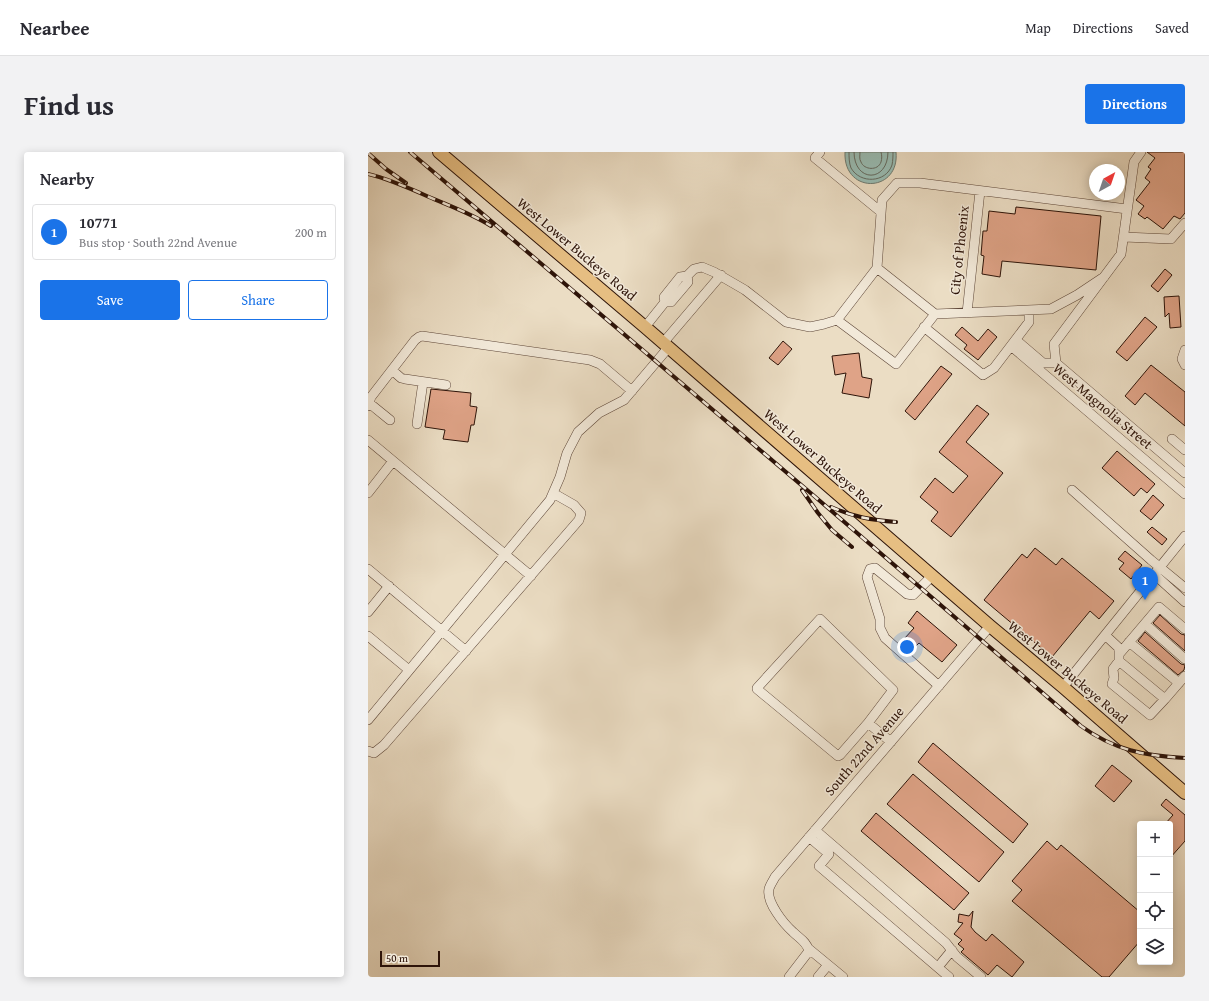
<!DOCTYPE html>
<meta charset="utf-8">
<style>
:root{--surface:#fff;--page:#f2f2f3;--text:#2b2b33;--muted:#7c7c81;--line:#e1e1e2;--accent:#1a73e8}
body{margin:0;font-family:"Gentium Book Plus",serif;background:var(--page);color:var(--text)}
.controls{position:absolute;right:12px;bottom:12px;display:grid;overflow:hidden;border-radius:4px;box-shadow:0 2px 10px #0003}
.controls button{width:36px;height:36px;display:grid;place-items:center;padding:0;border:0;border-bottom:1px solid var(--line);background:var(--surface);color:var(--text);font:20px sans-serif}
.compass{position:absolute;left:721px;top:12px;width:36px;height:36px;border-radius:50%;background:var(--surface);box-shadow:0 2px 10px #0003;rotate:40deg}
.scale{position:absolute;left:12px;bottom:10px;width:60px;box-sizing:border-box;padding-left:4px;border:2px solid #2e1409;border-top:0;font-size:11px;line-height:14px;white-space:nowrap;color:#2e1409;-webkit-text-stroke:3px #f2e9d9;paint-order:stroke}
.you{position:absolute;left:539px;top:495px;width:14px;height:14px;margin:-10px;border:3px solid #fff;border-radius:50%;background:#1a73e8;box-shadow:0 0 0 6px #1a73e833}
.badge{display:grid;place-items:center;width:26px;height:26px;border-radius:50%;background:var(--accent);color:#fff;font-size:13px;font-weight:700}
.pin{position:absolute;translate:-50% -33px;filter:drop-shadow(0 1px 2px #0008)}
.pin::after{content:'';position:absolute;top:21px;width:14px;height:12px;background:inherit;clip-path:polygon(0 0,100% 0,50% 100%)}
.list{margin:0;padding:0;list-style:none}
h2{display:flex;justify-content:space-between;align-items:center;height:52px;margin:0;padding:0 16px;font-size:17px}
h2 small{font-size:13px;font-weight:400;color:var(--muted)}
.list li{display:grid;grid-template-columns:26px 1fr auto;gap:12px;align-items:center;box-sizing:border-box;height:56px;margin:0 8px 8px;padding:0 8px;border:1px solid var(--line);border-radius:4px}
.list b{display:block;font-size:15px;white-space:nowrap}
.list p{margin:0;font-size:13px;white-space:nowrap;color:var(--muted)}
.list em{font-size:13px;font-style:normal;color:var(--muted)}
.actions{display:flex;gap:8px;padding:12px 16px}
.actions a{flex:1;padding:9px 0;border:1px solid var(--accent);border-radius:4px;text-align:center;font-size:14px;color:var(--accent)}
.actions .main{background:var(--accent);color:#fff}
.icon{flex:none;width:22px;height:22px;fill:none;stroke:currentColor;stroke-width:2;stroke-linecap:round;stroke-linejoin:round}
.map{position:relative;flex:none;width:817px;height:825px;overflow:hidden;border-radius:4px}
header{display:flex;align-items:center;gap:24px;box-sizing:border-box;height:56px;padding:0 20px;background:var(--surface);border-bottom:1px solid var(--line)}
header strong{font-size:19px}
nav{display:flex;gap:22px;margin-inline-start:auto;font-size:14px}
.intro{display:flex;align-items:center;justify-content:space-between;box-sizing:border-box;height:96px;padding:0 24px}
h1{margin:0;font-size:28px}
.button{padding:10px 18px;border-radius:4px;background:var(--accent);color:#fff;font-size:14px;font-weight:700}
main{display:flex;gap:24px;padding:0 24px}
aside{flex:1;background:var(--surface);border-radius:4px;box-shadow:0 2px 10px #0003}
.map>svg:first-child{display:block}
.water{fill:#98bcb3;stroke:#6e796f}
.lines{fill:none;stroke-linecap:round;stroke-linejoin:round}
.shore{stroke:#63685e;stroke-width:1}
.building{fill:#dfa387;stroke:#2e1409}
.minor-casing{stroke:#5d4638;stroke-width:10}
.major-casing{stroke:#2e1409;stroke-width:14}
.minor{stroke:#f2e9d9;stroke-width:9}
.major{stroke:#e6be82;stroke-width:12}
.rail-casing{stroke:#2e1409;stroke-width:4}
.rail{stroke:#f2e9d9;stroke-width:2.5;stroke-dasharray:8;stroke-linecap:butt}
.labels{text-anchor:middle;stroke-width:3;stroke-linejoin:round;paint-order:stroke}
.street-label{font-size:14px;fill:#2e1409;stroke:#f2e9d9}
</style>
<header>
<strong>Nearbee</strong>
<nav><a>Map</a><a>Directions</a><a>Saved</a></nav>
</header>
<div class="intro"><h1>Find us</h1><a class="button">Directions</a></div>
<main>
<aside>
<h2>Nearby<small></small></h2>
<ul class="list">
<li><span class="badge">1</span><div><b>10771</b><p>Bus stop · South 22nd Avenue</p></div><em>200 m</em></li>
</ul>
<div class="actions"><a class="main">Save</a><a>Share</a></div>
</aside>
<div class="map">
<svg width="817" height="825" viewBox="0 0 817 825">
<rect width="100%" height="100%" fill="#ebddc4"/>
<filter id="stains"><feTurbulence type="fractalNoise" baseFrequency=".005" numOctaves="4"/><feColorMatrix values="0 0 0 0 .2 0 0 0 0 .09 0 0 0 0 .02 0 0 0 .5 -.17"/></filter>
<radialGradient id="worn" r=".72"><stop offset=".6" stop-color="#630" stop-opacity="0"/><stop offset="1" stop-color="#630" stop-opacity=".3"/></radialGradient>
<path class="water" d="M477 0H528C532 41 475 43 477 0Z"/>
<g class="lines">
<path class="shore" d="M481 0C481 5 481 11 483 16 492 32 518 31 524 13 525 8 525 4 525 0
M486 0C486 31 520 31 520 0
M492 0C492 3 491 7 493 10 496 18 510 19 513 10 514 7 514 3 513 0"/>
</g>
<path class="building" d="M779 0H817V61L812 67 806 64 795 77 779 65 777 67 770 62 776 54 768 48 782 30 777 26 783 17 780 15 787 6Z
M648 55 733 64 728 118 634 109 632 125 614 122 616 104 613 103 615 79H619L621 59 647 62Z
M797 117 804 123 790 140 783 134Z
M811 144 813 175 802 176 801 161 797 165 796 145Z
M777 165 789 175 759 209 748 200Z
M594 175 610 189 620 177 629 185 610 208 596 197 599 193 587 183Z
M415 189 424 197 410 213 401 206Z
M491 201 494 225 504 227 501 246 474 241 478 221 467 223 464 204Z
M783 213 817 240V274L777 241 767 253 757 244Z
M573 214 584 222 547 268 537 259Z
M63 237 103 241 102 254 109 255 106 273H103L100 290 75 287 77 278 57 275Z
M609 253 621 262 598 290 635 321 583 385 563 369 570 360 552 345 567 326 585 341 600 324 571 300Z
M749 299 787 332 779 341 773 336 766 344 734 316Z
M785 343 796 353 783 368 772 359Z
M784 375 799 387 794 393 779 380Z
M667 396 688 413 694 406 746 449 731 467 722 459 684 505 616 448 654 402 659 406Z
M757 399 774 413 763 427 751 417 756 411 750 407Z
M549 459 589 493 574 510 551 491 546 496 536 487 546 476 540 471Z
M792 463 813 482 817 483V499L785 471Z
M777 480 813 512 817 513 816 518 810 523 770 489Z
M565 591 660 672 645 691 550 610Z
M744 613 764 629 746 650 727 634Z
M545 622 636 700 611 730 519 652Z
M798 647 817 663V689L802 706V672H797L805 663 793 653Z
M508 661 601 741 586 758 493 679Z
M679 689 689 698 693 693 772 760V789L741 825H734L644 749 654 738 644 729Z
M605 759 603 775 607 780 618 789 624 782 656 810 644 825 629 813 620 823 593 800 596 797 590 792 594 788 586 782 595 771 590 770 591 762 601 764Z"/>
<g class="lines">
<g class="minor-casing">
<path id="minor" d="M452 0 447 6 513 60
M756 85 803 87 817 71
M509 116 567 162 683 157 709 143 736 125
M319 124 326 117 334 115 346 120 377 138 418 170 442 175 456 172 469 168 509 116 514 48 529 31H552L759 57
M599 161 612 39
M469 168 528 212 567 162
M277 175 297 150 296 145 312 125 319 124 320 130 303 150H297
M556 175 615 223 626 216 661 170V158
M648 188 675 211H688L817 321
M295 191 353 123
M643 194 817 342
M817 198 814 207 817 213
M688 211 686 192 753 102 766 10 773 0
M24 218 33 226 37 227 78 233
M1 251 22 268
M0 254 3 245 47 188 51 185 54 184 222 208 232 212 264 239
M49 272 55 230
M804 287 817 298
M0 288 163 424
M704 338 783 408 817 436
M0 341 25 309
M0 417 98 499
M786 422 817 450
M564 424 545 443 539 442 507 416 502 417 499 425 512 467V476L517 486 571 534
M0 460 21 434
M777 472 817 507
M737 483 751 496V509L797 547 817 524
M0 484 41 518
M761 490 811 531
M752 501 791 455 817 477
M751 509 745 517 746 526 744 532 782 563 797 547
M695 535 817 384
M0 568 182 348 192 325 199 301 210 280 231 261 256 248 300 196
M500 571 525 538 452 467 389 536V537L470 604 472 603 500 571 523 590
M0 599 6 601 16 593 211 368 213 361 206 353 185 341
M447 678 578 791 589 805 613 825
M441 685 461 702 451 714 581 825
M441 797 475 825
M570 815 584 798
M421 825 441 799C439 790 431 786 425 780 416 772 398 750 401 737 402 733 405 729 407 725L622 474
M450 825 460 813"/>
</g>
<g class="major-casing">
<path id="major" d="M71 0 277 175 622 474 695 535 817 641"/>
</g>
<use href="#minor" class="minor"/>
<use href="#major" class="major"/>
<g class="rail-casing">
<path id="rail" d="M42 0 445 343 713 574C746 598 777 604 817 606
M0 1 18 17 38 31
M0 22C21 27 41 36 61 45 82 54 104 62 123 74
M434 338 450 361 464 378 484 395
M463 355C486 365 503 368 528 370"/>
</g>
<use href="#rail" class="rail"/>
</g>
<g class="labels">
<g class="street-label">
<text transform="translate(209 97) rotate(40)" y="5">West Lower Buckeye Road</text>
<text transform="translate(591 98) rotate(-84)" y="5">City of Phoenix</text>
<text transform="translate(735 254) rotate(40)" y="5">West Magnolia Street</text>
<text transform="translate(455 309) rotate(41)" y="5">West Lower Buckeye Road</text>
<text transform="translate(700 520) rotate(40)" y="5">West Lower Buckeye Road</text>
<text transform="translate(496 599) rotate(-49)" y="5">South 22nd Avenue</text>
</g>
</g>
<rect width="100%" height="100%" filter="url(#stains)"/>
<rect width="100%" height="100%" fill="url(#worn)"/>
</svg>
<div class="controls">
<button>+</button>
<button>−</button>
<button><svg class="icon" aria-label="locate" viewBox="0 0 24 24"><circle cx="12" cy="12" r="6"/><path d="M12 2v4M12 18v4M2 12h4M18 12h4"/></svg></button>
<button><svg class="icon" aria-label="layers" viewBox="0 0 24 24"><path d="M12 4l9 5-9 5-9-5zM3 14l9 5 9-5"/></svg></button>
</div>
<svg class="compass" viewBox="-18 -18 36 36"><path d="M0-13l5 13h-10z" fill="#e53935"/><path d="M0 13l5-13h-10z" fill="#7c7c81"/></svg>
<div class="scale">50 m</div>
<div class="you"></div>
<div class="pin badge" style="left:777px;top:448px">1</div>
</div>
</main>
